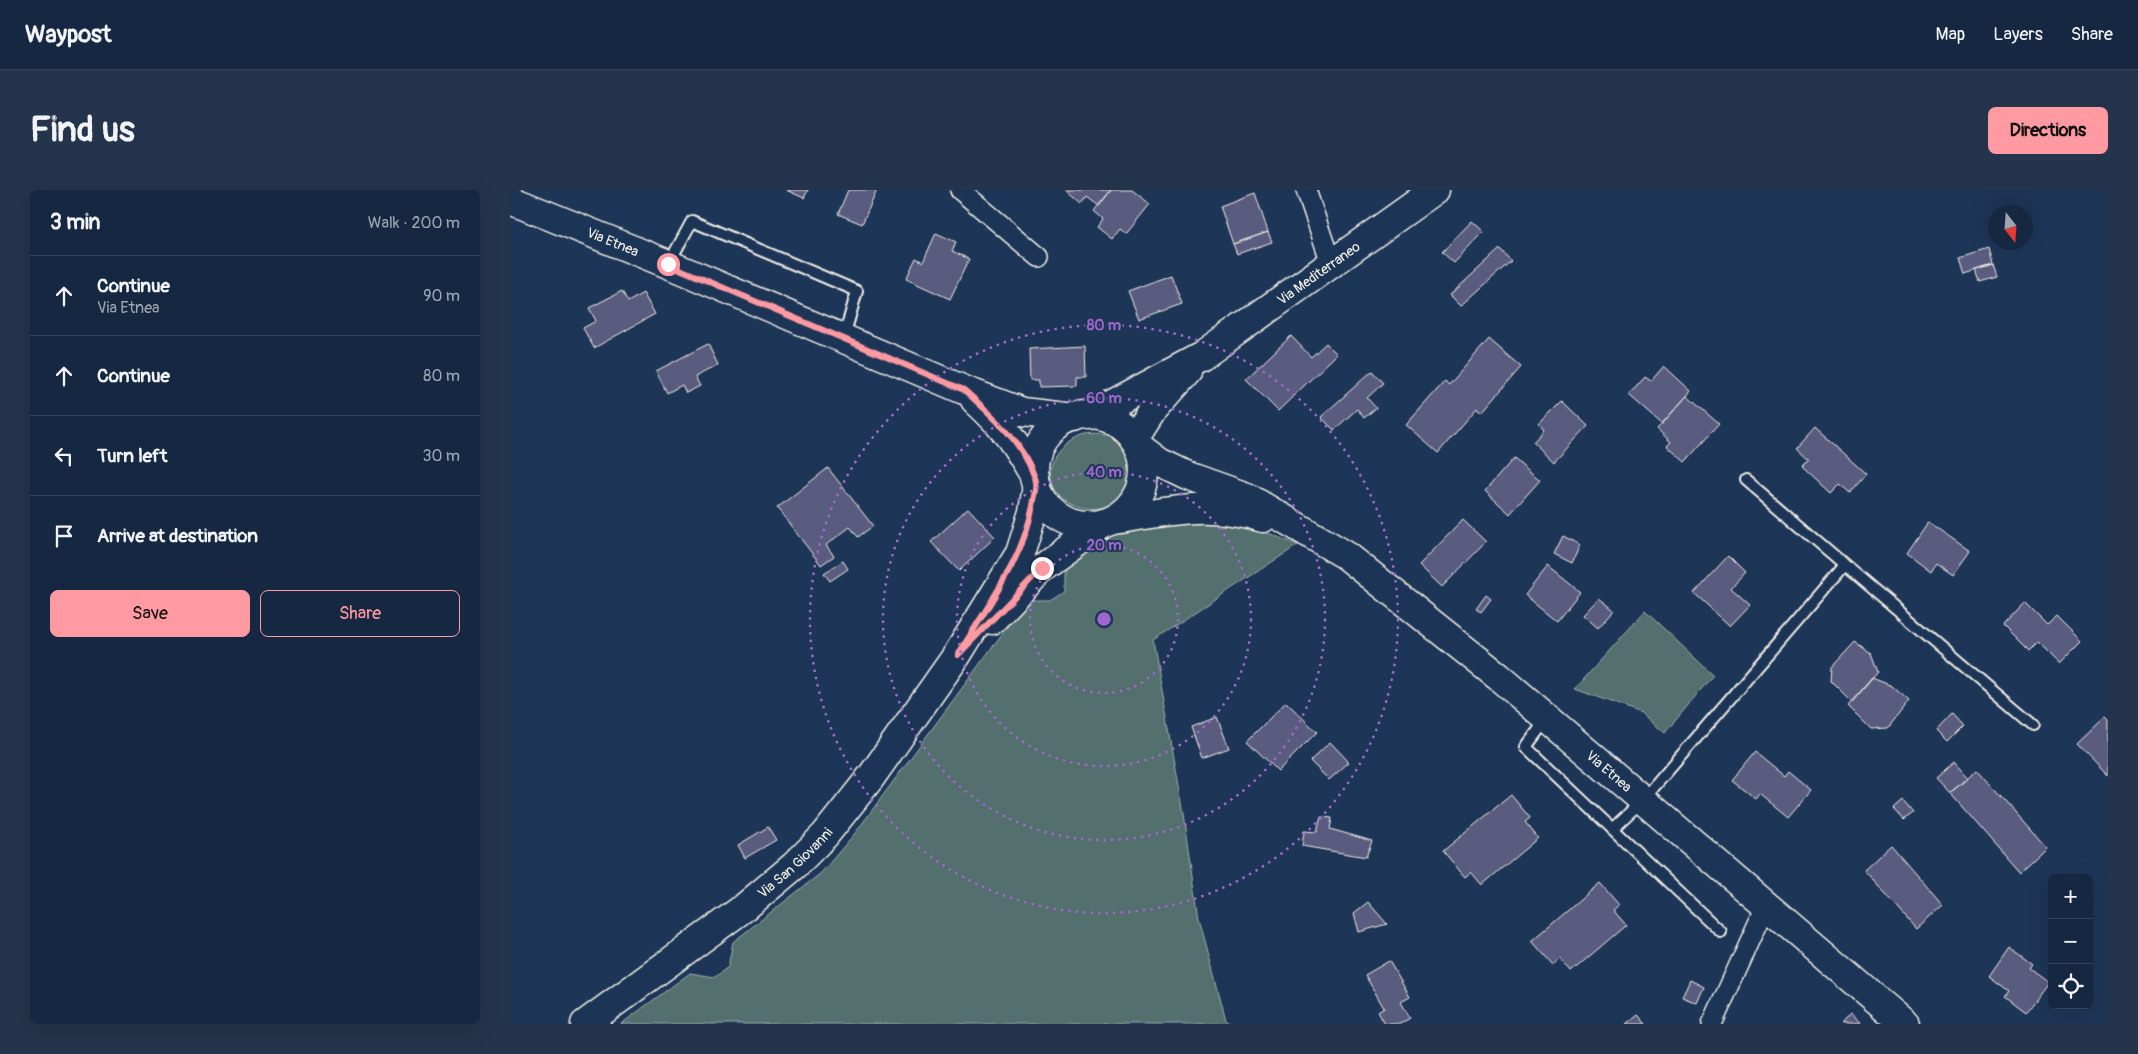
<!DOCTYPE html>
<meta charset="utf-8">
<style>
:root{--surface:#162841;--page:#23344c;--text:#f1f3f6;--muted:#9ea6b1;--line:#35445a;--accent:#ff9aa2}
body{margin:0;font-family:Pangolin,sans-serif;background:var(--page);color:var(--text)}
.controls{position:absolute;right:15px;bottom:15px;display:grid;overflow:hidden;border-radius:8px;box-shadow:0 5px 20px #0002}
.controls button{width:45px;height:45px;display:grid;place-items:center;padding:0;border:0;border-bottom:1px solid var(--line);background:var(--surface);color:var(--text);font:25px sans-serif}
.compass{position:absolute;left:1478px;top:15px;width:45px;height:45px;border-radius:50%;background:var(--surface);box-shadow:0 5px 20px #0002;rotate:163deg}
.stop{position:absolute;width:15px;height:15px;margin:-11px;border:4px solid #ff9aa2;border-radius:50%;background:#fff}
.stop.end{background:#ff9aa2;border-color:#fff;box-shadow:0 1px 5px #0008}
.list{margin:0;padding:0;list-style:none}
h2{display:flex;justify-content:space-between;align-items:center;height:65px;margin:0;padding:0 20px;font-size:21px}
h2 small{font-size:16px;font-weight:400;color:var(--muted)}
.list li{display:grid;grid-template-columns:32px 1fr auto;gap:15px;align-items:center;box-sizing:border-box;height:80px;padding:0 20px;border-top:1px solid var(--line)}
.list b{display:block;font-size:19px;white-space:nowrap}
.list p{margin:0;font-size:16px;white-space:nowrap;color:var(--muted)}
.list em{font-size:16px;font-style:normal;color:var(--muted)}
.actions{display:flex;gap:10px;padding:15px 20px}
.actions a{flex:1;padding:11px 0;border:1px solid var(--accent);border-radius:8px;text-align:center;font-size:18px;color:var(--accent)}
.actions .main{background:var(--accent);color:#111}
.icon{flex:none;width:28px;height:28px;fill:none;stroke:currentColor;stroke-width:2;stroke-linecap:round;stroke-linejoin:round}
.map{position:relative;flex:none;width:1598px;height:834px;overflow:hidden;border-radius:8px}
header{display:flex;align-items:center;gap:30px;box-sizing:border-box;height:70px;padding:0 25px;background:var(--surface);border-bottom:1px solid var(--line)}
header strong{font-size:24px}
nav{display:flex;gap:28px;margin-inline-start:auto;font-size:18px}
.intro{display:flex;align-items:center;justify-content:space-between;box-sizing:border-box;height:120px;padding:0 30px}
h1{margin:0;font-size:35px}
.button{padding:12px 22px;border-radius:8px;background:var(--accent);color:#111;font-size:18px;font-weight:700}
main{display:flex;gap:30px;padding:0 30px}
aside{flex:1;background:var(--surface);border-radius:8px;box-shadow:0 5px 20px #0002}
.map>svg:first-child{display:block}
.green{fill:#526f6e;stroke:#a3b0ab}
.building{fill:#5a5c7f;stroke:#f4f1e8}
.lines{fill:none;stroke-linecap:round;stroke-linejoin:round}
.lane-casing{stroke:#f4f1e8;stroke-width:14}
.street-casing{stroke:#f4f1e8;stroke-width:22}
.secondary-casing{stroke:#f4f1e8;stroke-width:31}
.lane{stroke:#1d3557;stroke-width:10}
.street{stroke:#1d3557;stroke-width:19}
.secondary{stroke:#1d3557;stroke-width:28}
.route{stroke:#ff9aa2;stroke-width:6}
.ring{fill:none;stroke:#9f67cb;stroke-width:2.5;stroke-dasharray:2.5 5}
.labels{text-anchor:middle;stroke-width:4;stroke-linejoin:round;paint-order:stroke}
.street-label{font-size:14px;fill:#f4f1e8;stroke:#1d3557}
.centre{fill:#9f67cb;stroke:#1d3557;stroke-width:2.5}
.ring-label{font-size:15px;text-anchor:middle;font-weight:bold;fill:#9f67cb;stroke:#1d3557;stroke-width:4;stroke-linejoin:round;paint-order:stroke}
</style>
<header>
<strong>Waypost</strong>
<nav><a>Map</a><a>Layers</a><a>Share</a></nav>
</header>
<div class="intro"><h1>Find us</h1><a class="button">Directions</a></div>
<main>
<aside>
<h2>3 min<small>Walk · 200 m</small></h2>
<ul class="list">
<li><svg class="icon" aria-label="ahead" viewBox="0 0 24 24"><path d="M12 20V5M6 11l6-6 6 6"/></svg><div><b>Continue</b><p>Via Etnea</p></div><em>90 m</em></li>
<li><svg class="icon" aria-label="ahead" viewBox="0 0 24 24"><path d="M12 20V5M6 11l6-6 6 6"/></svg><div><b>Continue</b></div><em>80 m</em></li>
<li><svg class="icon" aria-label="left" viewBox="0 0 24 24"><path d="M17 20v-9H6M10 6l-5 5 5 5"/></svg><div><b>Turn left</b></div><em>30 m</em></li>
<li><svg class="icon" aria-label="arrive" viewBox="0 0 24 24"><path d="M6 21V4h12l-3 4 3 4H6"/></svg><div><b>Arrive at destination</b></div></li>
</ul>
<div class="actions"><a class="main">Save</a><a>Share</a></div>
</aside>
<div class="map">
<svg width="1598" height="834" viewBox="0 0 1598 834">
<rect width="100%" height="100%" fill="#1d3557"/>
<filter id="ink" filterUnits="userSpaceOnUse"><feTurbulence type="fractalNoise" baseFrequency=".02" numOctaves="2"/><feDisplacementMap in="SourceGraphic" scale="10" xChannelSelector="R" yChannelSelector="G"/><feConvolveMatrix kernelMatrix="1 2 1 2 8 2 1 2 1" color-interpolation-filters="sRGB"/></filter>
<g filter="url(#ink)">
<path class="green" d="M575 245C585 244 596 243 605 248 637 264 621 314 589 318 538 324 518 263 575 245Z
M702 331 743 337 788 355 643 450 674 624 689 728 716 830 723 834H111L180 783 205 787 218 777 223 752 311 683 346 642 517 410H540L554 401V375C563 368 572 360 582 355 620 334 661 334 702 331Z
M1135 421 1203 485 1155 543 1131 523 1065 499Z"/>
<path class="building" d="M276 0H298L294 8Z
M338 0H367L352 34 328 24Z
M556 0H601L589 16 577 7 572 14Z
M601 0H622L640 14 616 44 610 39 602 49 587 37 593 29 584 21Z
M745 3 758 42 723 54 710 16Z
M962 31 974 42 944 73 932 62Z
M758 42 762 52 727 64 723 54Z
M426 43 446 52 442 61 459 69 440 109 396 89 406 68 413 72Z
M990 59 1001 71 951 116 940 105Z
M1479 59 1483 75 1455 84 1450 68Z
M1483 75 1487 87 1470 92 1466 80Z
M661 85 672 114 629 129 618 101Z
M112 101 118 112 133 103 145 124 84 158 73 138 86 131 79 118Z
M781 146 801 167 816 153 827 164 768 221 736 189Z
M979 149 1011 177 972 222 967 218 928 263 896 235 935 191 939 195Z
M198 154 208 175 185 187 190 196 176 203 172 195 157 203 146 181Z
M575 156 576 187H567V196L529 197V190H520L519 159Z
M1154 176 1181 201 1152 234 1119 205 1135 187 1141 191Z
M862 181 873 193 857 208 866 218 854 228 847 219 824 240 811 227Z
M1177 206 1209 234 1175 272 1157 256 1161 252 1147 239Z
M1052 211 1078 236 1044 272 1023 252 1034 240 1029 234Z
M1305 238 1356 284 1340 303 1330 294 1321 303 1292 276 1299 269 1287 258Z
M1004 268 1030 290 1000 324 975 301Z
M318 278 363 336 348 347 340 337 316 355 324 366 311 375 267 318Z
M458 318 485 347 449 381 421 352Z
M953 330 976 352 932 397 909 375Z
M1418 332 1460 361 1443 385 1426 373 1421 381 1397 363Z
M1053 346 1070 355 1062 373 1044 364Z
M1218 366 1235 383 1221 398 1240 415 1220 436 1184 403Z
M333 371 338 379 320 391 314 383Z
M1038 376 1070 402 1047 431 1015 405Z
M976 405 981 409 971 422 966 419Z
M1089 408 1104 420 1088 438 1073 425Z
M1515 413 1537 435 1547 426 1572 451 1549 474 1527 452 1518 461 1493 436Z
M1345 452 1361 463 1368 482 1342 512 1321 491 1322 477Z
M1362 488 1382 496 1399 511 1378 538 1361 539 1338 516Z
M776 512 807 542 768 581 737 551Z
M1442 524 1453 536 1437 552 1426 541Z
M707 527 719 558 692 568 681 537Z
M1595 527 1598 530V586L1567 554Z
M820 552 839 572 819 590 800 571Z
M1245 562 1274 586 1278 581 1301 600 1278 627 1250 604 1246 609 1222 590Z
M1444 572 1458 588 1440 603 1426 588Z
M1467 579 1536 657 1509 682 1440 603Z
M1001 605 1020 628 1015 632 1028 648 972 695 961 682 955 687 933 661Z
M1393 611 1403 623 1394 630 1384 619Z
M811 627 822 628 820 639 862 651 856 667 792 656 794 641 807 642Z
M258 637 266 650 235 668 228 655Z
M1381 655 1433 715 1406 739 1354 680Z
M1090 693 1109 715 1103 720 1116 735 1061 782 1050 769 1043 775 1022 751Z
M858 712 877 734 849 742 844 723Z
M1499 757 1522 774 1519 778 1538 792 1516 822 1495 806 1499 801 1479 786Z
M879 771 900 807 891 812 900 828 890 834H875L868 822 874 818 855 785Z
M1180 790 1194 797 1187 813 1172 807Z
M1340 824 1351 834H1331Z
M1128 825 1136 834H1117Z"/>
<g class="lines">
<g class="lane-casing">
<path id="lane" d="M159 73 182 31 347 101 334 147
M1236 290 1335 375
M1036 530 1016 557 1211 742
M1102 639 1132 611 1335 375 1523 535"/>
</g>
<g class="street-casing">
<path id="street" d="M450 0 529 67
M796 0 821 73
M1202 834 1256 716"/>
</g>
<g class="secondary-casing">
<g id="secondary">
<path id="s1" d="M0 10 158 74 454 200 512 222 565 228"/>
<path d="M465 210C494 236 506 254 525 287"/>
<circle cx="579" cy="280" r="55"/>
<path id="s2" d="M580 226 692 166 925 0"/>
<path d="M624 249 642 221 677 182"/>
<path id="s3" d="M629 257 649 272 678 286 737 307 837 366 989 487 1395 834"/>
<path d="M603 330C658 321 698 311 753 328"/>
<path d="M482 430 532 378 594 333"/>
<path id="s4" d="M75 834 235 717 284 676 315 645 361 587 447 465 510 363 523 322 527 295"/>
</g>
</g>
<use href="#lane" class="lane"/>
<use href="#street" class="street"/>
<use href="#secondary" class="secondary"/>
</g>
</g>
<g class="lines" filter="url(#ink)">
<path class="route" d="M158 74 454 200C482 225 512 251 525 288 528 295 526 303 524 310 515 368 477 416 448 465L532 378"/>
</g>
<g class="ring">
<circle cx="594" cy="429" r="74"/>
<circle cx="594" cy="429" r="147"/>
<circle cx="594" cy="429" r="221"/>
<circle cx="594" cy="429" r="294"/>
</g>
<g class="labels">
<g class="street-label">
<text dy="5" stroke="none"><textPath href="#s1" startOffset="111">Via Etnea</textPath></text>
<text dy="5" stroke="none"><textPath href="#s2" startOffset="270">Via Mediterraneo</textPath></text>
<text dy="5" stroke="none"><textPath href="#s3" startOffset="575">Via Etnea</textPath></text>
<text dy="5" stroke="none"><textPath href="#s4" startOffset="265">Via San Giovanni</textPath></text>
</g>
</g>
<circle cx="594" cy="429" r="8" class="centre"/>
<g class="ring-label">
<text x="594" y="140">80 m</text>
<text x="594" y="213">60 m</text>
<text x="594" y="287">40 m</text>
<text x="594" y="360">20 m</text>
</g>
</svg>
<div class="controls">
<button>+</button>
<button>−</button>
<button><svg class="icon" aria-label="locate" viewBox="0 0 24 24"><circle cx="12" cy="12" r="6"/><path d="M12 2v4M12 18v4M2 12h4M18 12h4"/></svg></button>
</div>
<svg class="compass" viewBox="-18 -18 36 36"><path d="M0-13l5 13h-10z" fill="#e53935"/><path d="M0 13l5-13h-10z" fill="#9ea6b1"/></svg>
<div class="stop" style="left:158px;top:74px"></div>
<div class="stop end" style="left:532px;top:378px"></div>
</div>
</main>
